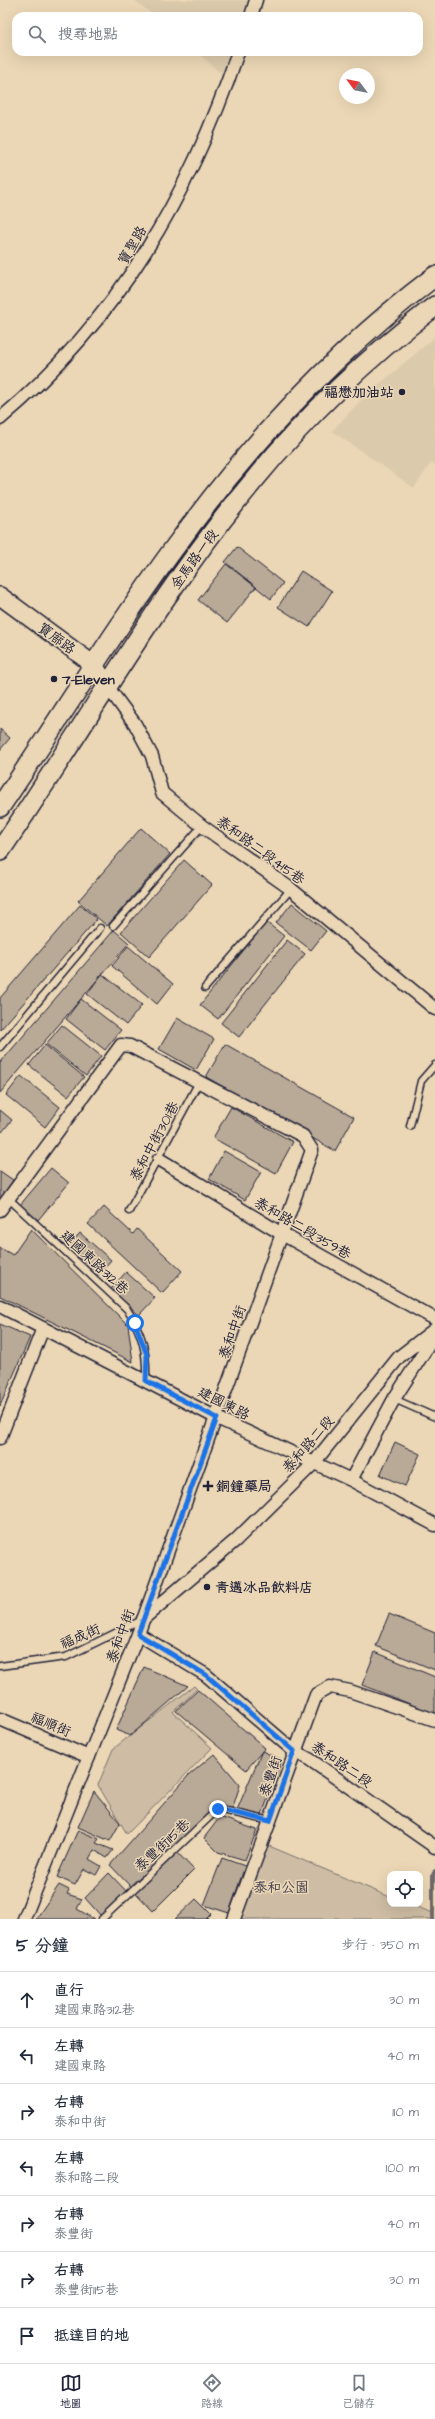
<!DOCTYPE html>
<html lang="zh-TW">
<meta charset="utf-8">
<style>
:root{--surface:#fff;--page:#f2f2f3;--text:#1f2937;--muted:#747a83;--line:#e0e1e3;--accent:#22223b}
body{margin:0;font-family:"Architects Daughter","LXGW WenKai TC",sans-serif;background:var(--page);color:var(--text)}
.controls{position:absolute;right:12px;bottom:12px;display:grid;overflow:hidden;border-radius:8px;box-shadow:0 4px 16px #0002}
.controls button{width:36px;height:36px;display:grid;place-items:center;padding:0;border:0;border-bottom:1px solid var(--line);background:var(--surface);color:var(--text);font:20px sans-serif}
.compass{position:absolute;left:339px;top:68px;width:36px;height:36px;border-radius:50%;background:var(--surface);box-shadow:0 4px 16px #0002;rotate:302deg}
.stop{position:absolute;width:12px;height:12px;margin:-9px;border:3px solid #1a73e8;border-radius:50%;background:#fff}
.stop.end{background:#1a73e8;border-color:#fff;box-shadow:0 1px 4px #0008}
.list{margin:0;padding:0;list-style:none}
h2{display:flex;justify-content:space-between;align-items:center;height:52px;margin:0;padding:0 16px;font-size:17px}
h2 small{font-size:13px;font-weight:400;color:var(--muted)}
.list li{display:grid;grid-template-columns:26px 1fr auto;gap:12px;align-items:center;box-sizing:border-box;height:56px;padding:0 16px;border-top:1px solid var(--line)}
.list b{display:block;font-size:15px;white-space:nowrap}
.list p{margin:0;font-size:13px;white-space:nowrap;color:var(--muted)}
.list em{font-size:13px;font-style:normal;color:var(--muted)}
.icon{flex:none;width:22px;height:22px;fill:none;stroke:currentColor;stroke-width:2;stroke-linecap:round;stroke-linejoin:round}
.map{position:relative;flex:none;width:435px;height:1919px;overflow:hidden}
.search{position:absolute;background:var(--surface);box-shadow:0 4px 16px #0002;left:12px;right:12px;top:12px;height:44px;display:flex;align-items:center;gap:10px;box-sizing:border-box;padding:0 14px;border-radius:12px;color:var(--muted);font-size:15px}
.sheet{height:444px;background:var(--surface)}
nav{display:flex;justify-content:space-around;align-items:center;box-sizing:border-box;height:56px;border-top:1px solid var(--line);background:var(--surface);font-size:11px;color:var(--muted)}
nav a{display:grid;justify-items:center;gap:2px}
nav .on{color:var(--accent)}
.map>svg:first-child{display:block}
.built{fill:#dccaac}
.green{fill:#cebda4;stroke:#787070}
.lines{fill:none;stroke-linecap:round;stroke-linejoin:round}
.stream{stroke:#70686a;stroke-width:4}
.building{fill:#b9aa97;stroke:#22223b}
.lane-casing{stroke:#22223b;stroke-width:9}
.street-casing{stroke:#22223b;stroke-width:15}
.secondary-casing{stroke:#22223b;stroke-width:20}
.primary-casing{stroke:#22223b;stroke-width:22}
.lane{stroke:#ebd7b5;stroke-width:6}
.street{stroke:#ebd7b5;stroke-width:12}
.secondary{stroke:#ebd7b5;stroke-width:17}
.primary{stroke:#ebd7b5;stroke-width:19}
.route{stroke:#1a73e8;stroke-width:5}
.poi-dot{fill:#22223b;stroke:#ebd7b5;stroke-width:1.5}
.labels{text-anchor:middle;stroke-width:3;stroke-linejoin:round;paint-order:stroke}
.street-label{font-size:14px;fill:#22223b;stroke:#ebd7b5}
.poi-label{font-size:14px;font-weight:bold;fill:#22223b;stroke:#ebd7b5;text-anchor:start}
.park-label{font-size:14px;fill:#444150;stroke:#ebd7b5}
</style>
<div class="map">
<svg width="435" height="1919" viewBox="0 0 435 1919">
<rect width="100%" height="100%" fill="#ebd7b5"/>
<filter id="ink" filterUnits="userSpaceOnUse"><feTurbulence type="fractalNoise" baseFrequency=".025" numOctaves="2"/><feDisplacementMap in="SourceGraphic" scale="8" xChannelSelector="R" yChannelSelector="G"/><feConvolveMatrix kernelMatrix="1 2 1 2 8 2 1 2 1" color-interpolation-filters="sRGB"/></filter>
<g filter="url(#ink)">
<path class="built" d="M134 0H255L250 16H155Z
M197 52H237L228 80Z
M435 337V465L431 463 414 488 332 431 363 398Z"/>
<path class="green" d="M194 1686 197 1689 173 1712 212 1748 127 1834 98 1785 113 1749Z
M262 1843 390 1897V1904H409L433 1913V1919H234Z"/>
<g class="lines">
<path class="stream" d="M433 1919V1875L435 1871"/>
</g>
<path class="building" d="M237 547 283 583 271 599 225 562Z
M226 564 256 587 227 623 198 600Z
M301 571 332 591 309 627 278 607Z
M0 729 10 738 0 750Z
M141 828 170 854 107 926 78 901Z
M184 860 212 885 149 957 121 932Z
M292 903 326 931 311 950 276 923Z
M80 905 97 919 0 1030V998Z
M266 922 284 936 218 1019 200 1005Z
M114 930 129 943 0 1093V1063Z
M287 940 305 954 239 1037 221 1023Z
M128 946 173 984 157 1004 112 966Z
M102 974 142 1005 126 1025 87 994Z
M81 999 121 1030 105 1050 66 1019Z
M177 1018 214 1039 196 1070 159 1049Z
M62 1025 101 1056 86 1076 46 1044Z
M225 1044 354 1117 335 1151 206 1077Z
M45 1045 84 1077 68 1096 29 1065Z
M21 1076 60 1107 45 1127 6 1095Z
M231 1107 293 1142 276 1173 213 1138Z
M0 1110 12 1120 2 1132 0 1131Z
M224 1151 261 1172 245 1200 209 1179Z
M51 1168 69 1183 38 1220 20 1205Z
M0 1171 13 1180 0 1199Z
M104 1207 133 1234 137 1229 182 1271 162 1293 88 1224Z
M31 1229 128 1325 133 1362 0 1296V1248L13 1255Z
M80 1233 111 1260 97 1276 66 1248Z
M126 1272 155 1298 139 1315 111 1289Z
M0 1324 30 1337 0 1406Z
M395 1442 420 1454 405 1486 380 1475Z
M389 1614 435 1633V1670L376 1646Z
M375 1652 435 1677V1714L362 1685Z
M144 1667 188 1686 130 1736 116 1730Z
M198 1690 265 1748 246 1770 176 1711Z
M262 1751 282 1760 261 1817 237 1810Z
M214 1754 240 1785 232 1810 217 1808 130 1886 110 1865 188 1776Z
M94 1791 120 1823 110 1841 78 1827Z
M220 1817 257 1830 245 1860 218 1852 204 1838Z
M78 1830 99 1839 96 1843 113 1850 107 1858 94 1850 89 1859 101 1866 96 1875 84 1869 75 1885 57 1877Z
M175 1850 194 1870 153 1911 134 1891Z
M222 1858 245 1866 229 1913 204 1905Z
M109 1873 127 1892 101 1916 85 1898Z
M59 1885 69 1890 67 1894 82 1899 77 1909 94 1919H36Z
M196 1899 211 1914 206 1919H175Z"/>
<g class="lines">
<g class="lane-casing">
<path id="lane" d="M113 926 202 826
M205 988 291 889
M0 1047 100 928
M410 1126 421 1081 435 1065
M8 1198 127 1309C143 1335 147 1351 146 1381
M129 1211 199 1082
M394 1399 435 1417
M0 1666 66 1657 142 1620
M102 1919 218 1809 270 1821"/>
</g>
<g class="street-casing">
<path id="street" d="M251 16 256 0
M0 419C118 319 189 197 238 52
M107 686 135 724 152 756 162 793 202 826 291 889 435 1009
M159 1159 282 1234 435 1319
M0 1210 121 1045 130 1046 303 1136 312 1150 138 1634 24 1919
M0 1306 217 1418 351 1480 435 1525
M0 1438 43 1328
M351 1480 394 1399 435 1335
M143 1619 236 1540 313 1464 399 1357 435 1329
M138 1634 206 1675 294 1751 309 1759 435 1847
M0 1719 89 1757
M234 1919 316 1695 330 1687 350 1691 435 1720"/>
</g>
<g class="secondary-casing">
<path id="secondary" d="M0 596 94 665 107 686"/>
</g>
<g class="primary-casing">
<path id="primary" d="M0 807C58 722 111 634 172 551 246 448 333 353 435 276
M0 851C85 727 158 595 255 479 308 414 368 357 435 306"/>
</g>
<use href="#lane" class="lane"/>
<use href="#street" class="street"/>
<use href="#secondary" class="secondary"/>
<use href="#primary" class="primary"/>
</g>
</g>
<g class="lines" filter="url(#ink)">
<path class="route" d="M135 1323 147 1355 146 1381 217 1418 138 1634 206 1675 294 1751 270 1821 218 1809"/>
</g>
<g class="poi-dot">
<circle cx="402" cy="392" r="4"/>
<circle cx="54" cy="679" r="4"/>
<path d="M206 1480h4v4h4v4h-4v4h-4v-4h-4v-4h4z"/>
<circle cx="207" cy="1587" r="4"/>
</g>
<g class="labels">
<g class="street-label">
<text transform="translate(132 245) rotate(-60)" y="5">寶聖路</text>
<text transform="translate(194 559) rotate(-54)" y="5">金馬路一段</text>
<text transform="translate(57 638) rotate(36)" y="5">寶廍路</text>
<text transform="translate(261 850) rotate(36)" y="5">泰和路二段415巷</text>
<text transform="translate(154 1141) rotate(-62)" y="5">泰和中街301巷</text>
<text transform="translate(303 1228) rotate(30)" y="5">泰和路二段359巷</text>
<text transform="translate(95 1262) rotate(43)" y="5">建國東路312巷</text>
<text transform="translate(232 1332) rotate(-71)" y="5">泰和中街</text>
<text transform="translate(224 1403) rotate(27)" y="5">建國東路</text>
<text transform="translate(308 1444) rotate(-49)" y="5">泰和路二段</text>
<text transform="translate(80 1636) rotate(-24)" y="5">福成街</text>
<text transform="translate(120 1636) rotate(-70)" y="5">泰和中街</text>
<text transform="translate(51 1724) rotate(23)" y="5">福順街</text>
<text transform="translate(342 1764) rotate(34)" y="5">泰和路二段</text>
<text transform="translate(270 1776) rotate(-71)" y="5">泰豐街</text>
<text transform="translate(162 1845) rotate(-43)" y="5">泰豐街115巷</text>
</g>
<g class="poi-label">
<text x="394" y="397" text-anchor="end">福懋加油站</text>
<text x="62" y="684">7-Eleven</text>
<text x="216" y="1491">銅鐘藥局</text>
<text x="215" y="1592">青邁冰品飲料店</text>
</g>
<g class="park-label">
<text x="281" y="1892">泰和公園</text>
</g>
</g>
</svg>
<div class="controls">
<button><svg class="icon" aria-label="locate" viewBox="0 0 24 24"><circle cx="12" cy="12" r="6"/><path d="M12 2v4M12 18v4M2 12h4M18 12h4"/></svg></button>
</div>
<svg class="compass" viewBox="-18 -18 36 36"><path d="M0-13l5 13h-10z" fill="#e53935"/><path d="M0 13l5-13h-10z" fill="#747a83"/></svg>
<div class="stop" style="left:135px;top:1323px"></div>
<div class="stop end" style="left:218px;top:1809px"></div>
<div class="search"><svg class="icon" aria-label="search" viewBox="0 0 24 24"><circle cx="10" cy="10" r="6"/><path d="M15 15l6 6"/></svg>搜尋地點</div>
</div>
<section class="sheet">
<h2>5 分鐘<small>步行 · 350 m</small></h2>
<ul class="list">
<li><svg class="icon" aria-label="ahead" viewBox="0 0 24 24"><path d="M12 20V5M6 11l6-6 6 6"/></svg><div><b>直行</b><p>建國東路312巷</p></div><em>30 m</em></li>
<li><svg class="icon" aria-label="left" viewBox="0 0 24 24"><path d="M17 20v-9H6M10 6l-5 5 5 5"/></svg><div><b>左轉</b><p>建國東路</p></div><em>40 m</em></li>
<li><svg class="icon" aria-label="right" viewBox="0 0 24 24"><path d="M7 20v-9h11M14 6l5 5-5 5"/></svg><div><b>右轉</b><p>泰和中街</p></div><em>110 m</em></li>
<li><svg class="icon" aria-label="left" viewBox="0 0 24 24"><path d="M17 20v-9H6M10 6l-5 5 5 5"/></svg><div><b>左轉</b><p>泰和路二段</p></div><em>100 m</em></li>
<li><svg class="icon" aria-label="right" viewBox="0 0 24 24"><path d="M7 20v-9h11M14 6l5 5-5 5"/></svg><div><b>右轉</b><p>泰豐街</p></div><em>40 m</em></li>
<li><svg class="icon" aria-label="right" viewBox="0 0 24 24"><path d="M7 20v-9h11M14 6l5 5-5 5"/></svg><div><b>右轉</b><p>泰豐街115巷</p></div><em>30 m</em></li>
<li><svg class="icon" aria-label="arrive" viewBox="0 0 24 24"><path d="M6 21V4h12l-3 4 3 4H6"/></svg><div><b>抵達目的地</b></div></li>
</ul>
</section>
<nav>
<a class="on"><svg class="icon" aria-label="map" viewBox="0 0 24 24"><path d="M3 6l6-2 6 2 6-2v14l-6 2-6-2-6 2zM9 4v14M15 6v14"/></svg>地圖</a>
<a><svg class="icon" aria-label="directions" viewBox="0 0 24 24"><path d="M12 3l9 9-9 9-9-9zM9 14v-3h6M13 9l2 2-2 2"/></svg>路線</a>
<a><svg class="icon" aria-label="saved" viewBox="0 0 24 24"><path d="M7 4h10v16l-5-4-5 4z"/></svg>已儲存</a>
</nav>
